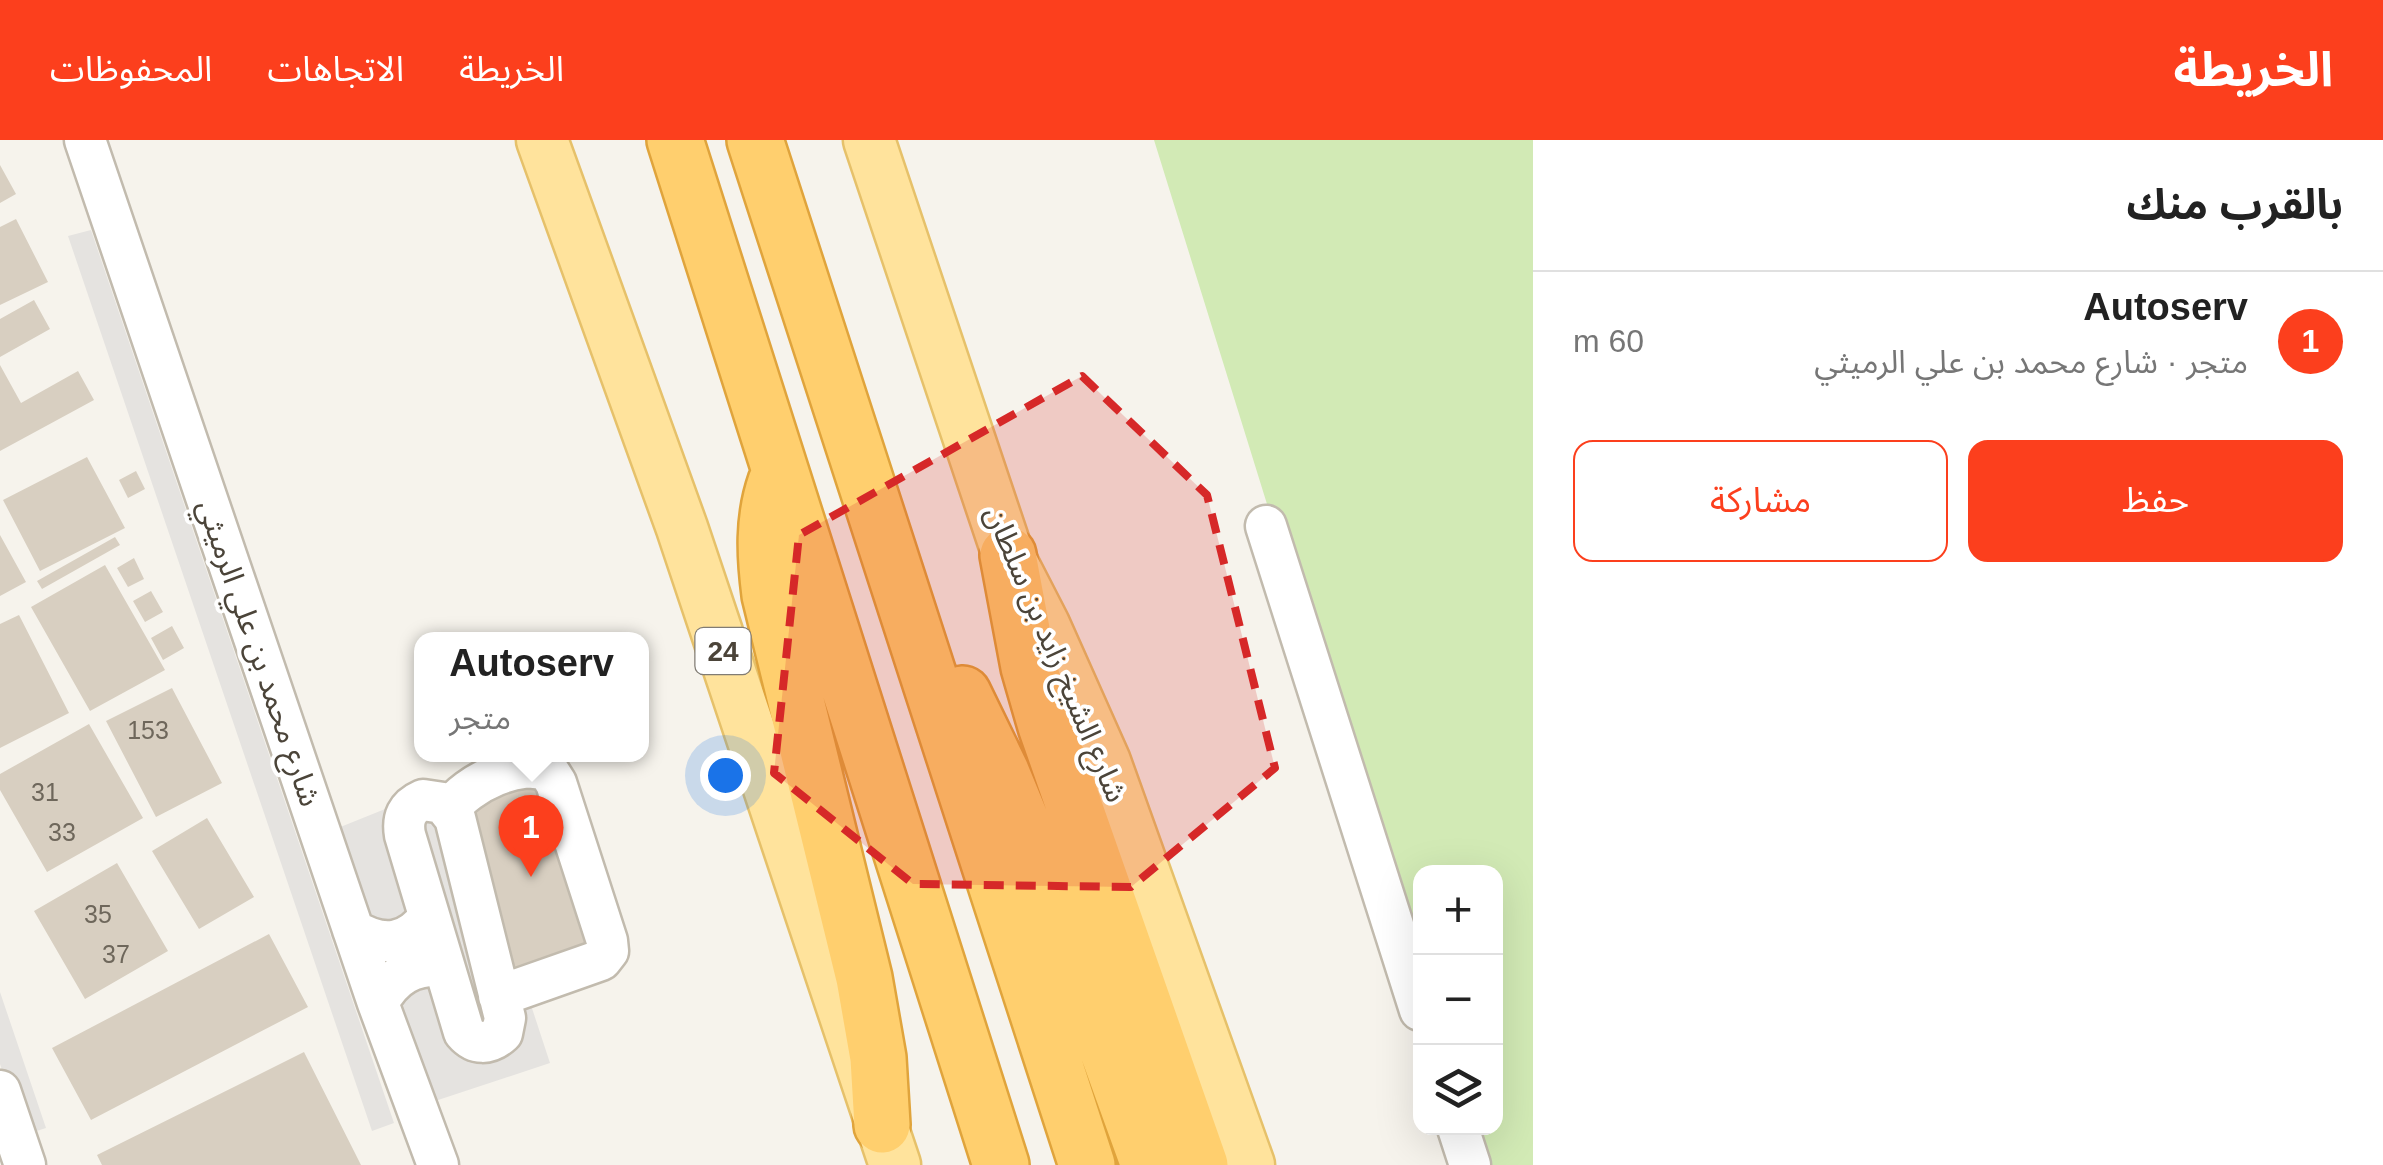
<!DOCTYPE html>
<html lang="ar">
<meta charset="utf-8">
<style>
:root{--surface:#fff;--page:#f6f6f6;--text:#222;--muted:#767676;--line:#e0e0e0;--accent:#fc3f1d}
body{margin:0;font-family:Arial,"Noto Sans Arabic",sans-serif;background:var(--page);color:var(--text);direction:rtl}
.controls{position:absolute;right:30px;bottom:30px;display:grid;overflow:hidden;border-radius:20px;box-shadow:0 10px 40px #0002}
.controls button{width:90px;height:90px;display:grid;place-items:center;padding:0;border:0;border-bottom:2px solid var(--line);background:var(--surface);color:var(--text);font:50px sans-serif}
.you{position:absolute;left:725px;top:635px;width:35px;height:35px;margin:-25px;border:8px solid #fff;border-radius:50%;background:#1a73e8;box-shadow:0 0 0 15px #1a73e833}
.badge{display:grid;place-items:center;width:65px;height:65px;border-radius:50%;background:var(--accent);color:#fff;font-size:32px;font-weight:700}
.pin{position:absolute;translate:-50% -82px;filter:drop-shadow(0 2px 5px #0008)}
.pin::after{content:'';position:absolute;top:52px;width:35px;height:30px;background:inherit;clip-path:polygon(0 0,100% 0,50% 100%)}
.popup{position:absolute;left:414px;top:492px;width:235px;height:130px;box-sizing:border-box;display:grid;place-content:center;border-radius:20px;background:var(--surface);filter:drop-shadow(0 2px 8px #0005);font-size:32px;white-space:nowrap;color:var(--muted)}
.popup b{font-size:38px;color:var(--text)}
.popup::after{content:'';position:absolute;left:50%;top:100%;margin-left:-20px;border:20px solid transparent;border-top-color:var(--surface)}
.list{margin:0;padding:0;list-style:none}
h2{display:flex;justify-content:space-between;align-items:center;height:130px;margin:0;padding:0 40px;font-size:42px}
h2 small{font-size:32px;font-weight:400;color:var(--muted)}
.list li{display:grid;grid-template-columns:65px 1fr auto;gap:30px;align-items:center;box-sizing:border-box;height:140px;padding:0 40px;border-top:2px solid var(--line)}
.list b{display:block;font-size:38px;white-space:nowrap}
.list p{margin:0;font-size:32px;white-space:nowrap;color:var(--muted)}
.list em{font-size:32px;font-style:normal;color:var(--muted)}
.actions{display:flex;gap:20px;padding:30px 40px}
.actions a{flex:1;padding:22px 0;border:2px solid var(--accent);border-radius:20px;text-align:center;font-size:35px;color:var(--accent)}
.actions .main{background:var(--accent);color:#fff}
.icon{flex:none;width:55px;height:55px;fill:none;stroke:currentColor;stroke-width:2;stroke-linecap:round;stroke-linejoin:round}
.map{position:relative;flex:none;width:1533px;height:1025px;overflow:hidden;direction:ltr}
header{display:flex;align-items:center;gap:60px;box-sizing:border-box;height:140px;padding:0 50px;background:var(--accent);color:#fff}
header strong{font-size:48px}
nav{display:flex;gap:55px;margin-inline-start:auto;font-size:35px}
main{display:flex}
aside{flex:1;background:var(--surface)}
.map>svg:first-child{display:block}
.green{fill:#d2eab5}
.parking{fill:#e5e3e0}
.building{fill:#d8cfc1}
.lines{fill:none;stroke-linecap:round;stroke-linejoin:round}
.minor-casing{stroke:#c2bbae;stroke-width:45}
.major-casing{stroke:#e6c16a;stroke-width:55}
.highway-casing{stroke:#e0a43c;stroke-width:60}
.minor{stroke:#fff;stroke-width:40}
.major{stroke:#ffe39c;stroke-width:50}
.highway{stroke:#ffcf6e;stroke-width:55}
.marked{fill:#d62828;fill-opacity:0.2;stroke:#d62828;stroke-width:8;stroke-dasharray:20 12;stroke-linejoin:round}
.labels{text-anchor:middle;stroke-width:8;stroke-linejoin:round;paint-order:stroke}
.number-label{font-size:25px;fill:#6e675b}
.shield{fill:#fff;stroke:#817c74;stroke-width:2.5}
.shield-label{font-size:28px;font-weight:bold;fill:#4b4439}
.street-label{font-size:30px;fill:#4b4439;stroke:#fff}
</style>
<header>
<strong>الخريطة</strong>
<nav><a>الخريطة</a><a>الاتجاهات</a><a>المحفوظات</a></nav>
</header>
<main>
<aside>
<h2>بالقرب منك<small></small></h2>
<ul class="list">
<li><span class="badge">1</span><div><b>Autoserv</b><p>متجر · شارع محمد بن علي الرميثي</p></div><em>60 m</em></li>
</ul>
<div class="actions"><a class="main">حفظ</a><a>مشاركة</a></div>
</aside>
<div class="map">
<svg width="1533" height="1025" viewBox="0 0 1533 1025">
<rect width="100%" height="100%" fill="#f6f3ec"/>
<path class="green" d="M1154 0H1533V1025H1473L1461 988H1496V732H1420V857Z"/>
<path class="parking" d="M91 90 394 983 372 991 68 96Z
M457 640 550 923 429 963 333 690Z
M0 852 46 988 24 995 0 924Z"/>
<path class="building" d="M0 25 16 54 0 63Z
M16 79 48 142 0 165V87Z
M34 160 50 189 0 217V179Z
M0 225 21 263 78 231 94 260 0 311Z
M87 317 125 388 40 431 3 360Z
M136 331 145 349 128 358 119 340Z
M0 395 26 442 0 456Z
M115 397 120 405 42 449 37 441Z
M134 418 144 439 128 447 117 428Z
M105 425 165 530 90 571 31 467Z
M151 451 163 472 145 482 133 461Z
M19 475 69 573 0 608V484Z
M172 486 184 508 163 520 151 498Z
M172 548 222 643 156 677 106 581Z
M89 584 143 678 47 732 0 650V634Z
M544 634 599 816 518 840 463 658Z
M207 678 254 757 199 789 152 711Z
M117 723 168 811 85 859 34 771Z
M269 794 308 867 91 980 52 908Z
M304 912 361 1025H102L97 1015Z"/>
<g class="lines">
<g class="minor-casing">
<path id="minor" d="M85 0 378 863 438 1025
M1266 386 1420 870
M423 660 443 663 455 678 505 878 502 893C489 905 475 905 464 892L405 695C402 678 407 667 423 660Z
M450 669C466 644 522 617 549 632L556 643 607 801 608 811 601 820 499 856
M353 790C383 808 408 805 429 777
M378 863C393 835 413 824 444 826
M0 951 25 1025
M1458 988 1470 1025"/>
</g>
<g class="major-casing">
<path id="major" d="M542 0 682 388 895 1025
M869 0 1008 415 1044 485 1105 622 1249 1025"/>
</g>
<g class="highway-casing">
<path id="highway" d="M675 0 1001 1025
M755 0 1087 1025
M776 342C763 379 765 416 770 455L864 838 878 918 882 985
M1008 415 1029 527 1046 586 1200 1025
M963 554 1001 632 1052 756 1149 1025"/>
</g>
<use href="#minor" class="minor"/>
<use href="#major" class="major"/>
<use href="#highway" class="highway"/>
</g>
<path class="marked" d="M1082 236 1207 355 1275 628 1131 747 913 744 774 633 799 395Z"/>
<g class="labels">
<g class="number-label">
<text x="148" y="599">153</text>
<text x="45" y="661">31</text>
<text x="62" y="701">33</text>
<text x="98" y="783">35</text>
<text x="116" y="823">37</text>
</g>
<rect class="shield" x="695.5" y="488" width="55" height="46" rx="8"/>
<g class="shield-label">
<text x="723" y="521">24</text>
</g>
<g class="street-label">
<text transform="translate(259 513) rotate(71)" y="10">شارع محمد بن علي الرميثي</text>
<text transform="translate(1056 514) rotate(67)" y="10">شارع الشيخ زايد بن سلطان</text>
</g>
</g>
</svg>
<div class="controls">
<button>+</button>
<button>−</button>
<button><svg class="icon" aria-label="layers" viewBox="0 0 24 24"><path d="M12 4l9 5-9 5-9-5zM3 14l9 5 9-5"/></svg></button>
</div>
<div class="you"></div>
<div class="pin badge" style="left:531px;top:737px">1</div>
<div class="popup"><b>Autoserv</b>متجر</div>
</div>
</main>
